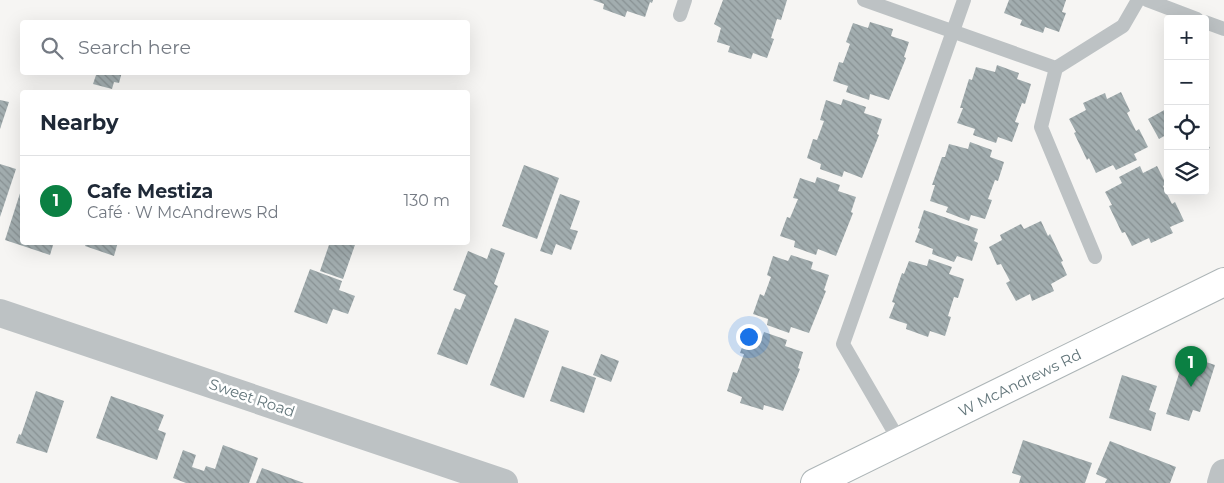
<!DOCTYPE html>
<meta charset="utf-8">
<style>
:root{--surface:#fff;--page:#f6f6f7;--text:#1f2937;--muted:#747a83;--line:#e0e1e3;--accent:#0b8043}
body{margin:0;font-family:Montserrat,sans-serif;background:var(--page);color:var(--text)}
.controls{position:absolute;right:15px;top:15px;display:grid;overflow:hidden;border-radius:5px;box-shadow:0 5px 20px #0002}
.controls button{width:45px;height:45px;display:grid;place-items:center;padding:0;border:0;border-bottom:1px solid var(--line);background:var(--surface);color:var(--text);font:25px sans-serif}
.you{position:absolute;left:748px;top:336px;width:18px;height:18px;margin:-12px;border:4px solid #fff;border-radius:50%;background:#1a73e8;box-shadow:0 0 0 8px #1a73e833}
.badge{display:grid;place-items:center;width:32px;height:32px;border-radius:50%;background:var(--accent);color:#fff;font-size:16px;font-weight:700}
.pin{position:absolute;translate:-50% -41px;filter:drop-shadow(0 1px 2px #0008)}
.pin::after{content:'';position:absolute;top:26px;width:18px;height:15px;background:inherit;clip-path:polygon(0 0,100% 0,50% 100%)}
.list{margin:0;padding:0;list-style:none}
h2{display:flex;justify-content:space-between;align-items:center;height:65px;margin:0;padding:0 20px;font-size:21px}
h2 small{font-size:16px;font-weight:400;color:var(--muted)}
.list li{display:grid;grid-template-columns:32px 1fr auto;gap:15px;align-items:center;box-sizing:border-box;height:90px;padding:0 20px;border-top:1px solid var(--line)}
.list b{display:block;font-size:19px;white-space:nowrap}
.list p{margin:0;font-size:16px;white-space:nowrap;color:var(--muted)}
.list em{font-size:16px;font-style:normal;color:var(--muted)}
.icon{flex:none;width:28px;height:28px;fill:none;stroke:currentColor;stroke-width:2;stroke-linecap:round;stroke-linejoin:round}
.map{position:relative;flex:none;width:1224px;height:483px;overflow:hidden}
.search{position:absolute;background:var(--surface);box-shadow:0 5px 20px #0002;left:20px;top:20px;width:450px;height:55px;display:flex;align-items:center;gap:12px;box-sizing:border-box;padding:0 18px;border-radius:5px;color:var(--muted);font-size:19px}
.panel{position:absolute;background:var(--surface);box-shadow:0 5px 20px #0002;left:20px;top:90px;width:450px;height:155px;border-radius:5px}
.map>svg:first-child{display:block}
.building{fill:url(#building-back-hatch)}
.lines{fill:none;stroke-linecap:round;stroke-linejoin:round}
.secondary-casing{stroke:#adb5b7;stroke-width:30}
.lane{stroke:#bdc2c4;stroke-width:14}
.street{stroke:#bdc2c4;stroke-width:28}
.secondary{stroke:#fff;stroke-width:28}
.labels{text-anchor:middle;stroke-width:5;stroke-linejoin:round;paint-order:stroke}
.street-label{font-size:15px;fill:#63767b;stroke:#fff}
</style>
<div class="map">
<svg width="1224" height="483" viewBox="0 0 1224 483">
<defs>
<pattern id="building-back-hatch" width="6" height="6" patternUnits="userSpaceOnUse" patternTransform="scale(1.25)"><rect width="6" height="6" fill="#a2adaf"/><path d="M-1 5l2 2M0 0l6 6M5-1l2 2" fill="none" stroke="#889193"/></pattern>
</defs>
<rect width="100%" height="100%" fill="#f6f5f3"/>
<path class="building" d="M593 0H653L652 3 650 2 645 17 627 11 625 17 603 9 604 4Z
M723 0H787L781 20 777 19 771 38 774 39 767 58 753 53 751 59 728 52 730 46 717 42 721 28 714 24Z
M1009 0H1066L1062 12 1066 13 1059 32 1045 27 1043 33 1020 25 1022 20 1004 13Z
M870 22 893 29 891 36 909 42 904 57 906 58 889 100 870 94 869 100 846 92 848 86 833 81 839 62 843 63 850 44 846 42 853 23 868 28Z
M997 65 1019 73 1017 79 1031 84 1025 104 1022 103 1015 122 1019 123 1012 142 998 137 996 143 973 135 975 129 957 123 963 108H960L969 79 972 80 976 67 995 72Z
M97 72H122L119 83 114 82 112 89 93 84Z
M1121 92 1130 111 1127 113 1136 131 1139 129 1148 147 1134 154 1137 160 1116 170 1113 165 1096 173 1089 158 1087 160 1074 133 1076 132 1069 119 1086 110 1083 103 1105 93 1107 99Z
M843 99 866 107 864 113 882 119 877 134 879 135 862 178 844 171 842 177 820 169 821 164 807 158 813 139 817 140 824 121 820 120 826 100 841 105Z
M0 100 9 102 0 129Z
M1168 108V138L1166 135 1159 139 1148 119Z
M1205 140 1210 148 1205 151Z
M970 142 992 150 990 157 1004 162 998 181 995 180 988 199 992 200 985 219 971 215 969 221 946 212 948 207 930 201 935 185H932L942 157H945L949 144 968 149Z
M0 164 16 169 0 217Z
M524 165 559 178 537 239 502 226Z
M1140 166 1143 173 1157 166 1166 184 1163 186 1172 204 1175 202 1184 221 1170 227 1173 233 1151 243 1149 238 1132 246 1125 232 1122 233 1109 206 1112 205 1105 192 1122 183 1119 177Z
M817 177 840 185 838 191 856 197 851 212 853 213 836 256 818 249 816 255 794 247 795 241 780 236 787 217 790 218 798 199 793 198 800 178 815 183Z
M22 187V242H54L50 255 5 240Z
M560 194 580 201 570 229 578 231 571 250 556 244 552 255 540 251Z
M924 210 978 229 974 241 978 243 972 261 957 256 954 262 932 254 933 249 915 242 920 229 918 228Z
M1041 221 1048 236 1050 234 1063 261 1061 262 1067 275 1051 284 1054 291 1032 301 1030 294 1016 301 1006 283 1010 281 1001 264 997 265 989 247 1002 240 1000 235 1021 224 1024 229Z
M87 242H118L114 256 85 246Z
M330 242H356L343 279 320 271Z
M491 248 505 253 494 284 498 286 467 365 437 354 455 308 460 310 466 295 453 290 468 251 487 259Z
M791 255 813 262 811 269 829 275 824 290 826 291 809 333 791 327 789 333 767 325 768 319 753 314 760 294 764 296 771 277 767 275 773 256 788 261Z
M929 259 952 267 949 274 964 279 958 298 954 297 948 316 951 317 945 336 930 331 928 337 906 329 907 324 889 318 895 303 892 302 902 273 904 274 909 261 927 266Z
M310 269 342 281 339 290 355 296 348 314 333 309 327 324 294 312Z
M515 318 549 331 524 398 490 385Z
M764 332 787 340 785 346 803 352 798 368 800 369 783 411 764 405 763 410 740 403 742 397 727 391 733 372 737 373 744 354 740 353 747 333 762 338Z
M601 354 619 361 611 382 593 375Z
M1185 355 1215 365 1200 412 1193 410 1189 421 1166 414Z
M562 366 596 378 584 413 550 401Z
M1122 375 1157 386 1149 410 1156 413 1151 431 1109 418Z
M36 391 64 401 47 453 16 443 19 434 21 435Z
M111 396 164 415 158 430 166 433 157 460 96 438Z
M1023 440 1092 463 1085 483H1019L1021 476 1012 473Z
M1110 441 1176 467 1170 483H1105L1107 479 1096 474Z
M223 445 258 458 249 483H186L173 478 183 450 196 455 192 467 204 471 206 466 215 469Z
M262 468 304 483H256Z"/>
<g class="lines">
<g class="secondary-casing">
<path id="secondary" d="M815 483 1224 282"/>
</g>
<path class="lane" d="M864 0 1056 68 1123 26 1138 0
M1147 0 1197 19
M680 15 685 0
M1205 22 1224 29
M1056 68 1041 127 1095 257
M900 442 843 344 964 0"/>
<path class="street" d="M0 313 504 483
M1221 483 1224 473"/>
<use href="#secondary" class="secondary"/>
</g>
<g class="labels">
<g class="street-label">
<text transform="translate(1020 383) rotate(-26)" y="5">W McAndrews Rd</text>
<text transform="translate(252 398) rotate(19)" y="5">Sweet Road</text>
</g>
</g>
</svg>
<div class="controls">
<button>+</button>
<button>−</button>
<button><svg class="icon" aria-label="locate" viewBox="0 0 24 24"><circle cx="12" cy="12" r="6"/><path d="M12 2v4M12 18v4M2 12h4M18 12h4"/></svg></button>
<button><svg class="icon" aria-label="layers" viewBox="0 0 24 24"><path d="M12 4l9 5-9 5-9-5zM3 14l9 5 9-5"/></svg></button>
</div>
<div class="you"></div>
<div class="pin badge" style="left:1191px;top:387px">1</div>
<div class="search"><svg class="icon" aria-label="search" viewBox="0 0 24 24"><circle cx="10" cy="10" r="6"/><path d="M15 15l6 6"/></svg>Search here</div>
<section class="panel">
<h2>Nearby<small></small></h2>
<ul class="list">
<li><span class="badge">1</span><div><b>Cafe Mestiza</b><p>Café · W McAndrews Rd</p></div><em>130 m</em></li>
</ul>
</section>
</div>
